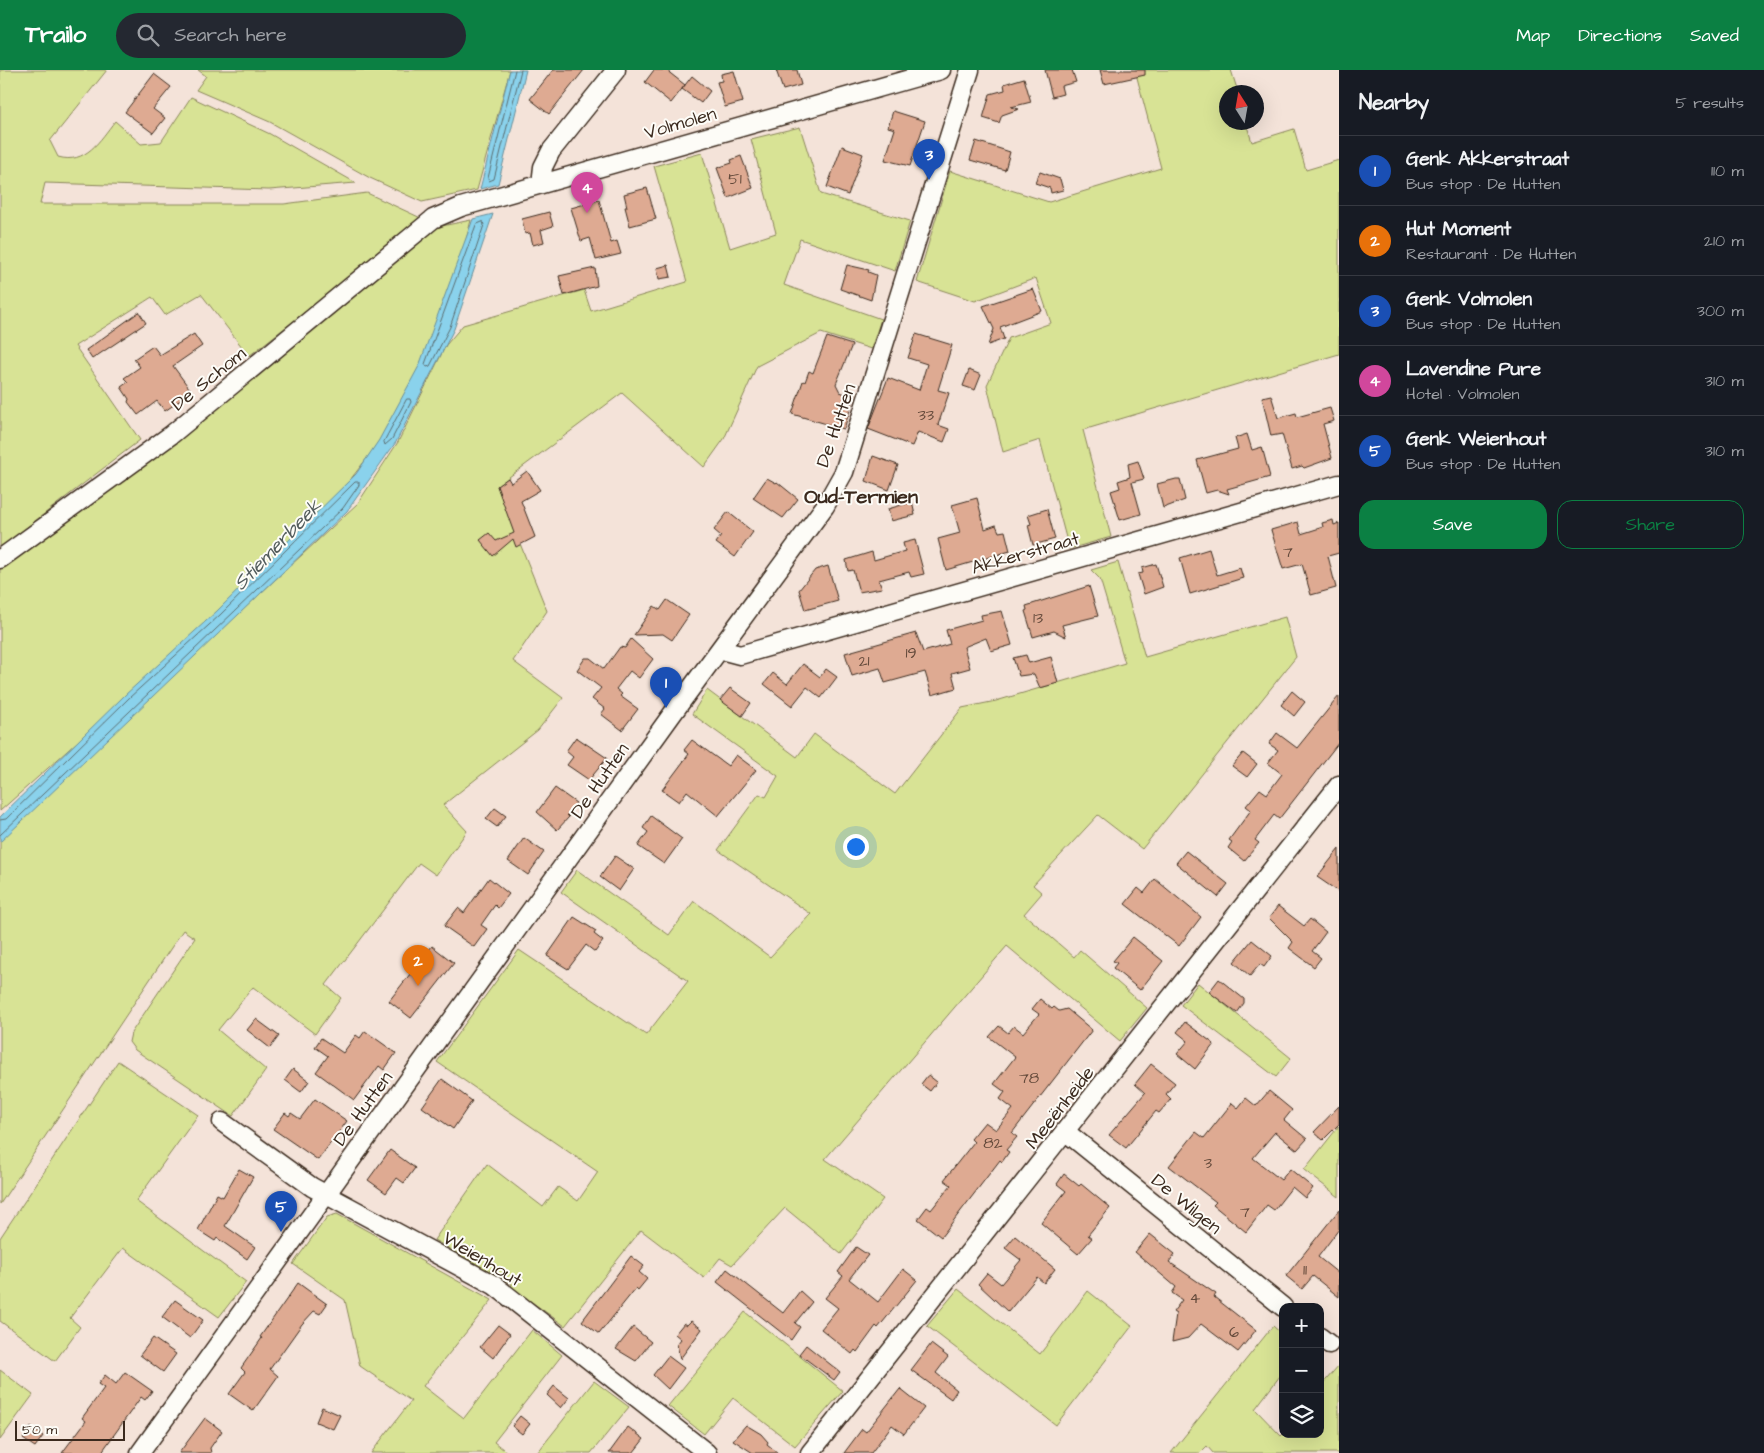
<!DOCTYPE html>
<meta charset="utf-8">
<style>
:root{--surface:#171b24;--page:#242831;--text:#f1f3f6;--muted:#9ea1a6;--line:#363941;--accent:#0b8043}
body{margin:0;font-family:"Architects Daughter",sans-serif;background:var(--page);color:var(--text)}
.controls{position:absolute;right:15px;bottom:15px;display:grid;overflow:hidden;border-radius:10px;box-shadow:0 5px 20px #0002}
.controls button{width:45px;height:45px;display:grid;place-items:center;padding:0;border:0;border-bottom:1px solid var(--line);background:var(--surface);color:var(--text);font:25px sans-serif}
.compass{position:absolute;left:1219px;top:15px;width:45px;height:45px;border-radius:50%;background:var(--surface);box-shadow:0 5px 20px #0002;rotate:349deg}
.scale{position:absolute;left:15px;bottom:12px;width:110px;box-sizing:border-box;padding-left:5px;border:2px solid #3b2a1e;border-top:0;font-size:14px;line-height:18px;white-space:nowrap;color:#3b2a1e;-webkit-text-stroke:4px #fdfcf7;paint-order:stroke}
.you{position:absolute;left:855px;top:776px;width:18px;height:18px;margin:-12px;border:4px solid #fff;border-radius:50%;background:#1a73e8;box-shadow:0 0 0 8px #1a73e833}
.badge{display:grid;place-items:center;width:32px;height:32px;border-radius:50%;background:var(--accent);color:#fff;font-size:16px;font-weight:700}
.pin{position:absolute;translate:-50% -41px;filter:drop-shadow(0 1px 2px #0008)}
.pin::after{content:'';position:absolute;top:26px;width:18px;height:15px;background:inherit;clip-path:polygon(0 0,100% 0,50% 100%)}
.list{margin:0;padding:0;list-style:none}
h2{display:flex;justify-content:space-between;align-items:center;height:65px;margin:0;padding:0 20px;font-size:21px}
h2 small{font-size:16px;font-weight:400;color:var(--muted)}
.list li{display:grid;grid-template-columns:32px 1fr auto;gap:15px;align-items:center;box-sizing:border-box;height:70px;padding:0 20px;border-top:1px solid var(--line)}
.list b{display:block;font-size:19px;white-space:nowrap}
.list p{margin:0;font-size:16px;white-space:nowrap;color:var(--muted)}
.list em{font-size:16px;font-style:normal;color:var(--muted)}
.actions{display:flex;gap:10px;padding:15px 20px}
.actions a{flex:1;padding:11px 0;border:1px solid var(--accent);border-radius:15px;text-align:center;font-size:18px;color:var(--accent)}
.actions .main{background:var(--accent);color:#fff}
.icon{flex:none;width:28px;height:28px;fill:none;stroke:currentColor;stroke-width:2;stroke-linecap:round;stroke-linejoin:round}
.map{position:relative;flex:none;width:1339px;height:1383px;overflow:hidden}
header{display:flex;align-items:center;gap:30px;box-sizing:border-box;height:70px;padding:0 25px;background:var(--accent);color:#fff}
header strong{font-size:24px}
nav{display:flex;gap:28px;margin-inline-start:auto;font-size:18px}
.search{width:350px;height:45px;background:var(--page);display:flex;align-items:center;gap:12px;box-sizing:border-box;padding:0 18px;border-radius:28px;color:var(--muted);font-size:19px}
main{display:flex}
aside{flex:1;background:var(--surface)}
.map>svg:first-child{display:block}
.green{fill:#d8e395;stroke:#8a865a}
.water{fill:#8ad2ec;stroke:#6a8f9a}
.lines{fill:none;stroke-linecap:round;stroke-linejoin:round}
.shore{stroke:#5b6d70;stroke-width:1}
.building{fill:#deaa92;stroke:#3b2a1e}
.minor-casing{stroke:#3b2a1e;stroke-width:21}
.minor{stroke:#fdfcf7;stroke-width:18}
.labels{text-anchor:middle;stroke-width:4;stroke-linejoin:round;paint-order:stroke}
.number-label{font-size:16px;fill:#644a3b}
.street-label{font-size:19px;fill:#3b2a1e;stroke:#fdfcf7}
.neighbourhood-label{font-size:20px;font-weight:bold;fill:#3b2a1e;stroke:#fdfcf7}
.water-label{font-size:20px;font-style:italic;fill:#535c5c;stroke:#fdfcf7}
</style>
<header>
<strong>Trailo</strong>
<div class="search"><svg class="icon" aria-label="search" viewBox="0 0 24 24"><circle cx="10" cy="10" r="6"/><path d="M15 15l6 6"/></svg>Search here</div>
<nav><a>Map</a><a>Directions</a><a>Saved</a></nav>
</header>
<main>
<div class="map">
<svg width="1339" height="1383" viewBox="0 0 1339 1383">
<rect width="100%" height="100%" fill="#f4e3d9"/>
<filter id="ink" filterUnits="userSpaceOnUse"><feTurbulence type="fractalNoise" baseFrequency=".02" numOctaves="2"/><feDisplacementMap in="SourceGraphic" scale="10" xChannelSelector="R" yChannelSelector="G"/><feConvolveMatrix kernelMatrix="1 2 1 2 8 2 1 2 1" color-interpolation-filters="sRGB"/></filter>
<g filter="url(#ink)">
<path class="green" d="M0 0H107L50 71 58 87C86 95 100 70 115 51L141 74 161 72 191 27 270 64 356 113 269 120 45 113 40 134H284L367 123 423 149 249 286 201 224 165 245 152 227 75 276 140 370 0 478Z
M198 0H510L477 120 422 132 370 108 270 52 196 20 206 6Z
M1135 0H1231L1238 22H1226V52L1246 53 1252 72 1294 59 1306 100 1339 90V284L1083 360 1111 467 1069 479 1040 370 1003 382 987 315 1009 268 1051 253 1036 208 975 231 917 212 950 101 1049 132 1161 98Z
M800 57 821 124 910 151 895 201 800 169 784 215 881 249 871 279 821 263 757 296 724 369 704 397 622 323 497 416 547 541 513 591 563 628 538 660 443 735 467 761 436 805 419 793 326 915 341 928 315 964 253 917 218 960 266 1000 233 1046 135 980 129 972 131 963 195 868 183 860 0 1134V765L358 433 398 372 446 275 463 255 584 220 591 241 687 212 654 96 702 83 730 178 776 163 751 69Z
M471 150 451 231 391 357 350 410 318 446 190 571 0 741V499L166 377 437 157Z
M1118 492 1145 587 1285 547 1296 587 1142 779 1098 745 1033 815 1042 823 1024 844 1074 887 1080 880 1147 938 1120 971 1007 876 825 1089 883 1129 841 1184 785 1138 732 1195 720 1188 704 1208 641 1160 565 1256 511 1217 512 1214 434 1170 487 1094 543 1137 558 1117 578 1131 598 1102 437 992 519 880 646 965 688 911 561 822 577 800 669 865 694 831 770 887 811 844 718 780 759 724 766 727 778 706 692 644 707 620 797 687 814 664 895 724 962 638 996 631 1125 593 1100 509 1091 500Z
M1198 913 1291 988 1276 1007 1181 935Z
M118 991 198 1045 136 1131 246 1212 219 1247 123 1178 70 1248 80 1257 55 1291 0 1251V1168Z
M1339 1056V1127L1304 1100Z
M337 1144 492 1230 423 1316 464 1348 532 1260 562 1285 494 1372 508 1383H371L411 1331 360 1296 345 1230 293 1194 327 1147Z
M958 1219 1040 1284 1088 1221 1132 1256 1056 1355 927 1256Z
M745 1242 843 1321 795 1376 733 1328 704 1364 668 1336Z
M1273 1256 1283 1265V1302L1255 1339 1281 1366 1283 1364H1320V1317L1339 1295V1383H1213L1207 1376 1200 1383H1171Z
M0 1300 33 1325 0 1370Z
M594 1311 629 1337 591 1383H537Z"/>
<path class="water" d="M510 0H526L498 114 480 119Z
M493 144 454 259 396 372 347 441 0 772V747L125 625 217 541 356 404 379 370 419 296 473 149Z"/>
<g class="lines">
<path class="shore" d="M515 0 488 108 489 111 494 109 521 0
M483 152 484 155 450 257 430 296 427 297 425 294 476 155Z
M407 329H410L411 332 392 369 385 375 384 372Z
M0 750 6 749 129 628 220 545 355 412H359V415L343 438 0 765"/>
</g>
<path class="building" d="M553 0H584L549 44 530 29Z
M654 0H666L685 15 671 33 645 12Z
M776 0H797L801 15 783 20Z
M1045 0H1072L1076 12 1061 16 1063 24 1052 27Z
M1100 0H1145V5L1104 14Z
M734 1 743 32 725 37 717 12 722 11 721 4Z
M154 4 171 17 153 39 165 48 153 63 125 42Z
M692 6 710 21 701 33 682 19Z
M1024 8 1031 32 1011 37 1019 39 1002 45 999 53 983 48 990 24 1005 20 1004 14Z
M893 41 925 51 910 96 885 90 895 59 888 57Z
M976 71 1010 82 1005 100 970 90Z
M842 76 863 84 848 125 827 117Z
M741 86 753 118 728 128 717 98 732 93 731 90Z
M1040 102 1060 109 1063 120 1051 123 1050 118 1035 113Z
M647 118 656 149 630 156 625 137H627L624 124Z
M599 130 611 173 617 171 621 184 596 190 590 168 581 171 571 138Z
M549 142 553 156 541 160 544 172 533 175 530 163 525 164 522 149Z
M668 195 671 207 659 209 657 198Z
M847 195 869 200 868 202 876 205 871 230 840 219Z
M595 198 597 216 564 225 559 206Z
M1033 219 1042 241 1000 257 1004 269 988 275 994 259 983 236Z
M139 242 146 253 92 289 86 280Z
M194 264 202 276 173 296 192 322 165 341 157 331 138 345 128 332 129 329 121 317 128 312 124 308 140 297 134 289 153 276 160 285Z
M916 264 952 275 938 320 949 323 938 355 949 359 944 372 918 362 912 376 868 359 888 308 919 320 927 294 908 288Z
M827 267 852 275 836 314 840 322 854 327 844 359 792 344 803 311 805 312 809 301 813 303Z
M969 300 981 305 975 320 963 316Z
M1271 325 1278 348 1296 343 1297 347 1330 338 1334 351 1323 354 1332 388 1304 398 1302 396 1292 399 1282 364 1271 366 1262 327Z
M1247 364 1252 380 1262 377 1270 407 1227 419 1229 424 1217 420 1206 423 1197 390 1238 379 1235 368Z
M873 386 898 395 889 420 866 411Z
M1138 391 1144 409 1132 412 1141 444 1120 450 1111 421 1120 418 1118 411 1130 407 1128 394Z
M527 401 540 420 521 431 535 467 516 477 513 469 493 486 480 470 489 463 496 471 514 463 497 416 508 408 511 413Z
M767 408 776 413 777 412 798 429 783 448 753 428Z
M1176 409H1180L1185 430 1163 438 1157 414Z
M977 428 985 459 996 455 999 462 1005 461 1010 481 946 500 938 469 960 463 952 435Z
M912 432 915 445 891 451 888 439Z
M1047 439 1055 469 1033 475 1028 455 1031 454 1028 445Z
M728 442 753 462 735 487 716 473 721 466 714 460Z
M1333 450 1334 455 1339 453V483L1328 486 1336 518 1311 525 1302 494 1283 499 1271 460 1298 452 1301 464 1323 457 1322 453Z
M915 470 924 504 911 507 909 502 879 510 882 518 859 522 853 500 848 501 846 490 872 482 874 490 905 481 903 473Z
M1209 479 1217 505 1240 498 1243 508 1190 524 1180 488Z
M1156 494 1163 517 1144 524 1138 504 1143 503 1142 498Z
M828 496 838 531 805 540 799 520 815 500Z
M1089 516 1098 546 1062 555 1066 567 1054 561 1033 567 1025 541 1027 540 1026 536Z
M667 530 689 545 672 570 663 564 634 565 654 536 660 540Z
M1002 541 1012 575 991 581 986 568 964 577 970 598 952 603 956 618 932 625 925 602 885 613 880 598 852 606 845 583 916 563 923 582 950 574 946 560 982 550 981 545Z
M631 569 653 589 639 608 630 601 616 619 622 624 620 626 638 639 622 660 601 644 605 639 592 629 601 618 577 600 585 588H590L604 599 620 577 625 578Z
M1026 585 1029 593 1051 587 1058 613 1040 618 1034 604 1019 606 1013 588Z
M803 594 820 607 826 599 837 607 821 628 807 617 792 636 764 614 773 603 787 614Z
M730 618 751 633 742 646 720 630Z
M1292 621 1305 632 1294 646 1281 635Z
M1339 626V672L1279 749 1274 745 1255 770 1259 773 1244 791 1228 778 1232 772 1229 770 1251 740 1246 736 1260 719 1267 724 1282 704 1268 693 1278 680 1269 674 1277 663 1297 678Z
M576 667 607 688 589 710 567 695 573 687 566 681Z
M692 670 728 696 736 685 756 700 718 746 687 721 679 732 662 720 689 684 684 680Z
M1243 683 1257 694 1247 707 1232 696Z
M555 718 576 733 567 745 569 747 557 760 537 742Z
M495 738 506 746 497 757 486 749Z
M651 746 682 769 664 794 638 776 648 762 643 758Z
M524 768 544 782 528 805 508 791Z
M1339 779V822L1317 807Z
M1186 781 1228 814 1218 827 1176 793Z
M615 786 634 799 619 821 600 807Z
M489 808 509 824 498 838 495 835 481 855 487 859 474 877 444 856 458 838 464 843Z
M1155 809 1201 847 1179 876 1125 834 1138 818 1144 823Z
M1278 836 1304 856 1310 849 1326 862 1312 881 1321 888 1314 897 1289 878 1293 872 1269 848Z
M574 847 596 861 594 864 603 871 595 882 586 875 568 899 547 886Z
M1133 867 1163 891 1140 920 1113 898 1117 893 1113 891Z
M1252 870 1272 886 1264 897 1260 894 1250 906 1234 892Z
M432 876 454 893 411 948 389 931Z
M1219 909 1244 929V933L1237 943 1209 922Z
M1040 929 1052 939 1054 937 1059 941 1067 939 1092 960 1012 1063 1017 1067 1006 1080 1009 1082 1002 1092 1000 1090 941 1167 918 1149 927 1137 931 1140 951 1115 944 1110 974 1072 971 1069 985 1052 996 1060 1013 1039 1000 1029 1005 1022 994 1014 1015 987 989 967 999 956 1008 963 1014 956 1023 963 1039 944 1032 939Z
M256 949 279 966 270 978 247 960Z
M1185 952 1214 974 1195 999 1177 984 1188 971 1177 962Z
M365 961 396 983 384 1000 379 996 354 1030 316 1002 328 986 315 977 321 968 343 983 356 965 360 968Z
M1151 994 1175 1013 1166 1024 1171 1029 1159 1043 1156 1041 1126 1078 1109 1065 1145 1023 1135 1014Z
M293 999 309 1011 301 1022 285 1010Z
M928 1005 937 1012 930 1021 921 1014Z
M442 1009 472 1031 453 1059 422 1037Z
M1269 1021 1292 1040 1284 1050 1307 1069 1297 1080 1275 1062 1253 1088 1281 1110 1290 1099 1313 1118 1305 1128 1292 1117 1274 1140 1267 1135 1246 1162 1213 1135 1216 1132 1169 1096 1196 1062 1204 1068 1232 1033 1238 1038 1246 1028 1256 1036Z
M315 1029 347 1051 318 1090 273 1059 285 1043 289 1046 291 1043 300 1049Z
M1339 1036V1054L1323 1070 1314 1062Z
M390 1080 415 1098 404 1113 397 1108 386 1123 368 1110Z
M239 1099 253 1107 225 1156 255 1177 247 1189 217 1168 215 1171 198 1160 217 1124 223 1127Z
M1064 1104 1079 1116 1081 1114 1110 1138 1088 1165 1092 1168 1078 1184 1041 1153 1066 1121 1057 1114Z
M1339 1140V1159L1318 1187 1339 1204V1227L1313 1206 1302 1219 1286 1206Z
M1150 1164 1175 1184 1169 1192 1216 1224 1214 1227 1256 1260 1238 1282 1201 1254 1188 1268 1172 1272 1176 1244 1173 1242 1182 1230 1172 1223 1176 1217 1135 1182Z
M1015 1166 1055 1199 1044 1213 1037 1207 1008 1242 978 1214 987 1203 1001 1214 1021 1190 1005 1178Z
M856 1177 868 1185 849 1209 878 1232 903 1199 917 1210 878 1258 876 1256 857 1282 855 1280 852 1284 821 1259 838 1238 825 1228 843 1206 838 1202Z
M631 1186 644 1196 639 1202 647 1209 638 1220 636 1218 599 1264 582 1251Z
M727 1199 783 1243 800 1221 812 1232 795 1253 800 1257 791 1270 717 1212Z
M298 1213 327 1234 320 1244 314 1241 302 1254 270 1299 278 1306 253 1341 229 1324 245 1302 241 1298 262 1268 260 1267Z
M175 1230 203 1250 190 1268 162 1247Z
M691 1251 702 1259 680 1289 677 1274 681 1269 675 1264 684 1253 687 1255Z
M498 1255 510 1264 493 1288 480 1277Z
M633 1257 651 1272 636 1291 616 1279Z
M153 1268 176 1284 163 1302 140 1285Z
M931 1274 948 1287 936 1303 957 1320 951 1329 911 1300Z
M806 1275 840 1302 834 1310 799 1284Z
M668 1286 684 1298 668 1319 653 1305Z
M125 1302 152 1321 145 1330 141 1327 101 1383H62L86 1351 82 1348 104 1318 98 1314 105 1305 116 1314Z
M554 1316 569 1328 561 1338 547 1325Z
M900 1319 924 1338 904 1364 892 1355 871 1383H844L862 1359 866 1362Z
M322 1337 340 1345 333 1359 316 1352Z
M520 1346 530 1354 522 1364 512 1356Z
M205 1348 222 1361 210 1378 211 1383H179Z
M746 1355 761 1364 768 1372 767 1374 778 1383H753L733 1370Z
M31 1357 43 1366 35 1377 23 1369Z
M628 1357 644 1369 633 1383H609Z"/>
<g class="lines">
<g class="minor-casing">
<path id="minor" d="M541 114 543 97 551 81 616 0
M0 489 171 365 433 149 461 137 941 0
M721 580 740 585 1339 414
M222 1052 312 1117 494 1215 707 1383
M1066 1062 1283 1237
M1320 1267 1329 1274
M140 1383 678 636 825 436 844 402 970 0
M810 1383 1339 715"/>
</g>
<use href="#minor" class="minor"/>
</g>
</g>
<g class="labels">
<g class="number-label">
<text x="735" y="114">51</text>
<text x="926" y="350">33</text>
<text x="1288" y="487">7</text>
<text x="1038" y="553">13</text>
<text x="911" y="588">19</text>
<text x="864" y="596">21</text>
<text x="1029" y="1013">78</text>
<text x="993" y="1078">82</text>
<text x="1208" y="1098">3</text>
<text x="1245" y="1147">7</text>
<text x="1305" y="1205">11</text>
<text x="1195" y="1233">4</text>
<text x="1234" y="1267">6</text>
</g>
<g class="street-label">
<text transform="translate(680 52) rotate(-16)" y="7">Volmolen</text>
<text transform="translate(208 308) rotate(-39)" y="7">De Schom</text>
<text transform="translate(835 355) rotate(-71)" y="7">De Hutten</text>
<text transform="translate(1025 482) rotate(-16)" y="7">Akkerstraat</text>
<text transform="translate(599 710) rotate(-55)" y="7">De Hutten</text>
<text transform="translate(1059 1037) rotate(-52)" y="7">Meeënheide</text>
<text transform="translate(362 1038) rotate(-54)" y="7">De Hutten</text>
<text transform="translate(1187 1133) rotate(39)" y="7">De Wilgen</text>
<text transform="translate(483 1188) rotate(31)" y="7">Weienhout</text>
</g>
<g class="neighbourhood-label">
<text x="861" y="433">Oud-Termien</text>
</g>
<g class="water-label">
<text transform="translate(277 474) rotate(-46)" y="7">Stiemerbeek</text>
</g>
</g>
</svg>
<div class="controls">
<button>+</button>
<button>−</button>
<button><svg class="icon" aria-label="layers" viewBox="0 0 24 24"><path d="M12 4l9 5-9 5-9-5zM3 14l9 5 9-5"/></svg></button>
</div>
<svg class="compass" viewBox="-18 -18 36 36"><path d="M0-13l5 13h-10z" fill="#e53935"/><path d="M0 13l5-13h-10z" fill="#9ea1a6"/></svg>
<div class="scale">50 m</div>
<div class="you"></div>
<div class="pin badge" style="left:666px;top:638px;background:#1a4fb4">1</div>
<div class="pin badge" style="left:418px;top:916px;background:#e8710a">2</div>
<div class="pin badge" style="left:929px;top:110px;background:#1a4fb4">3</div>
<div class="pin badge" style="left:587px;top:143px;background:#d1479c">4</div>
<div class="pin badge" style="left:281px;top:1162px;background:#1a4fb4">5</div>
</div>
<aside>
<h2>Nearby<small>5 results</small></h2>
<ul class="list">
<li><span class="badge" style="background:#1a4fb4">1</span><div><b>Genk Akkerstraat</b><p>Bus stop · De Hutten</p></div><em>110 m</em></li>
<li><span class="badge" style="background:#e8710a">2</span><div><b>Hut Moment</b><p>Restaurant · De Hutten</p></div><em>210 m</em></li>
<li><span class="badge" style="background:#1a4fb4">3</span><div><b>Genk Volmolen</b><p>Bus stop · De Hutten</p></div><em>300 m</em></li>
<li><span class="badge" style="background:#d1479c">4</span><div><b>Lavendine Pure</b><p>Hotel · Volmolen</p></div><em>310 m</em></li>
<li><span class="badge" style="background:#1a4fb4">5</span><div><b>Genk Weienhout</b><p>Bus stop · De Hutten</p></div><em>310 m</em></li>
</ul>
<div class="actions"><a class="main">Save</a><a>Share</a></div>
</aside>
</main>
